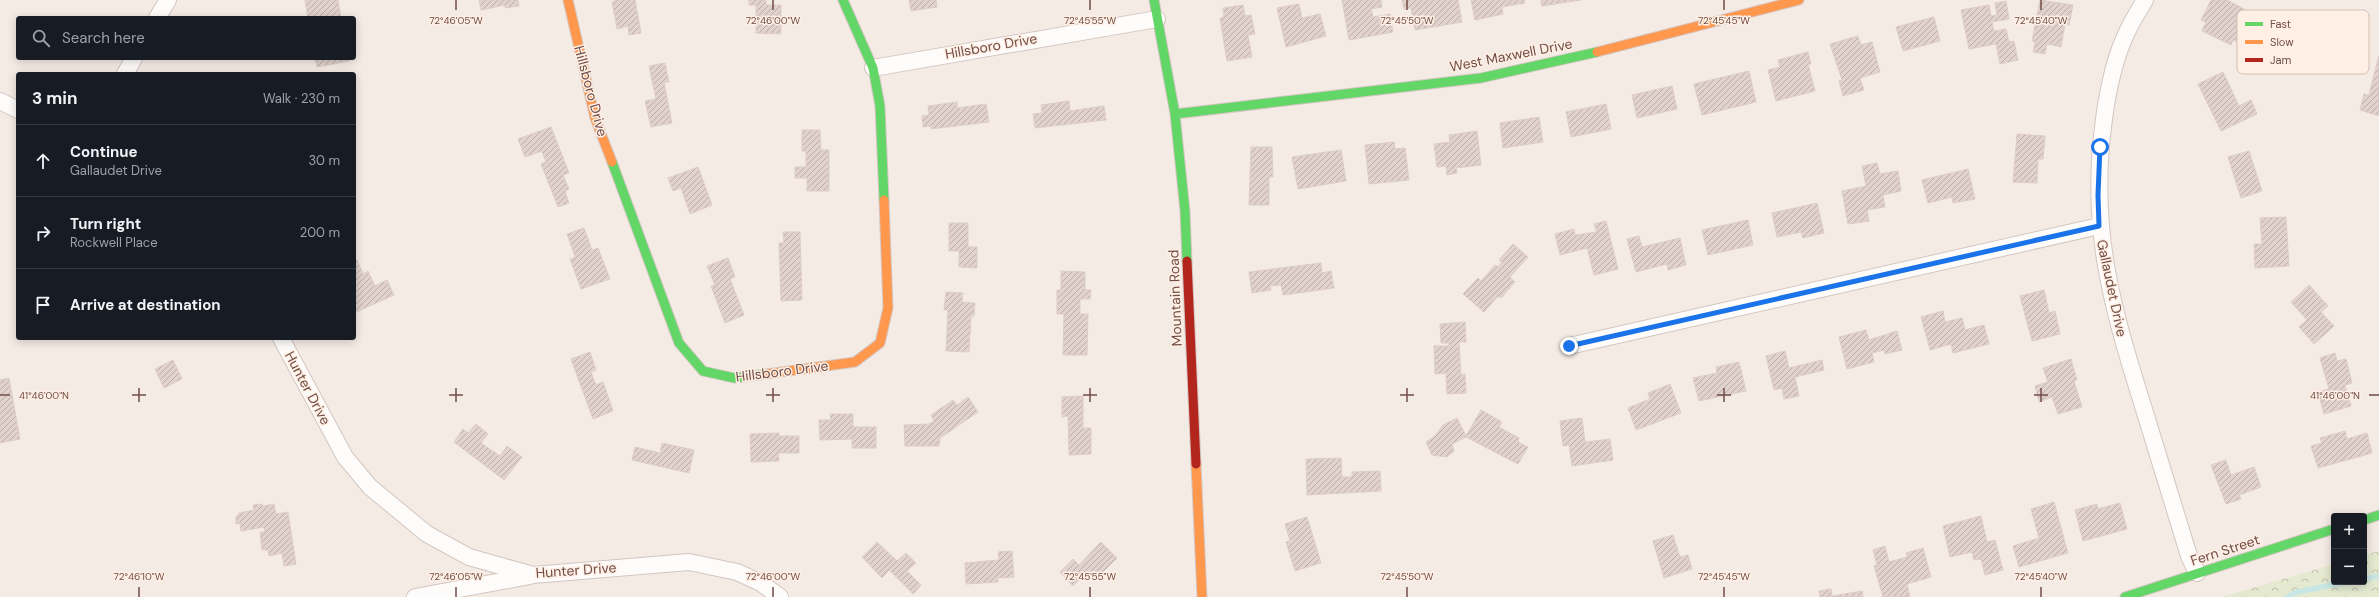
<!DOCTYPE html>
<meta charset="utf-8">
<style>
:root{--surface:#171b24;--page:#242831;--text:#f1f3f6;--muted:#9ea1a6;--line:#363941}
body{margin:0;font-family:"DM Sans",sans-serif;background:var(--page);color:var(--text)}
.controls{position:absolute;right:12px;bottom:12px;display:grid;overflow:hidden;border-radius:4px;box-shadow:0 2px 10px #0003}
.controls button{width:36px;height:36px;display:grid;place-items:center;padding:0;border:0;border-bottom:1px solid var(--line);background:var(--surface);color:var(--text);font:20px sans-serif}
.stop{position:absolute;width:12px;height:12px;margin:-9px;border:3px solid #1a73e8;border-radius:50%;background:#fff}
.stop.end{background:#1a73e8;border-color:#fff;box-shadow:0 1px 4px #0008}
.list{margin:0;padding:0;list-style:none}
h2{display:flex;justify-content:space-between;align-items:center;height:52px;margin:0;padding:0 16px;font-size:17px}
h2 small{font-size:13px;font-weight:400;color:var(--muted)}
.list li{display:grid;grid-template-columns:26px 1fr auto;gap:12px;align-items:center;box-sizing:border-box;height:72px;padding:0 16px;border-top:1px solid var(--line)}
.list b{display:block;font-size:15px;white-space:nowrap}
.list p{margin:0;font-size:13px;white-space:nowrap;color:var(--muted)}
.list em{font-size:13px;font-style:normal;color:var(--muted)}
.icon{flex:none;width:22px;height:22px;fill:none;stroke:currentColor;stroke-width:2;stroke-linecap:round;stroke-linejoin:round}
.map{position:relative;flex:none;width:2379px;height:597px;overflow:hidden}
.search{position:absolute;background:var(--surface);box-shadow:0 2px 10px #0003;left:16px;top:16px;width:340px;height:44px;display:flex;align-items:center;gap:10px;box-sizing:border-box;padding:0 14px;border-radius:4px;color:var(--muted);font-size:15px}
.panel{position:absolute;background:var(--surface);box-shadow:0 2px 10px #0003;left:16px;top:72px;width:340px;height:268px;border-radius:4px}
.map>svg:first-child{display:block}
.forest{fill:url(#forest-crowns)}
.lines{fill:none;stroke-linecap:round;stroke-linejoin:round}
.stream{stroke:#c8e6e3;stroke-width:5.5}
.building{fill:url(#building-hatch);stroke:#ddcdc8}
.street-casing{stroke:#d3c6c0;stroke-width:18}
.fast-casing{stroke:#d5c6c2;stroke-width:11}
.slow-casing{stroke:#d5c6c2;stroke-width:11}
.jam-casing{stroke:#d5c6c2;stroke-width:11}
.street{stroke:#fefcfb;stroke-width:16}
.fast{stroke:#63d668;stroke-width:9}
.slow{stroke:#ff974d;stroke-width:9}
.jam{stroke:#b3261e;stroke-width:9}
.route{stroke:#1a73e8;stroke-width:5}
.ticks{fill:none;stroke:#714e47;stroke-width:1.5}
.labels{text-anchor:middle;stroke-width:3;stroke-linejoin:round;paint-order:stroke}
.street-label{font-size:14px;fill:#714e47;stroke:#ffefe4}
.key{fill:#ffefe4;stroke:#d4bfb5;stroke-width:1}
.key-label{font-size:11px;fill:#714e47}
.ticks-label{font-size:10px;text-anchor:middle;fill:#714e47;stroke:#ffefe4;stroke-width:3;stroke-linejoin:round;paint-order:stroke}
</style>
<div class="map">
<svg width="2379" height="597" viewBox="0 0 2379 597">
<defs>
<pattern id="forest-crowns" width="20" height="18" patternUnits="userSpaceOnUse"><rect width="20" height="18" fill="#e4e9d0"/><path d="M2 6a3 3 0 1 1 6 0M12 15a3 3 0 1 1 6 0" fill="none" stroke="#bdbfab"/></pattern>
<pattern id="building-hatch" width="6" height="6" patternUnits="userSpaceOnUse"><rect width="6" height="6" fill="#e1d2cd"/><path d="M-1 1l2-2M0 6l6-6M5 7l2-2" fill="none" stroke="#bbada8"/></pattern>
</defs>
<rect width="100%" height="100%" fill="#f5ebe5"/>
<path class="forest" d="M2379 551V597H2222L2334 564V582H2364V555Z"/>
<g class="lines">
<path class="stream" d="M2364 579 2379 576
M2287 597 2297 592 2347 582"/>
</g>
<path class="building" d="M305 0H338L341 18H308Z
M479 0H518L519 6 505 8V5L481 10Z
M617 0H635L641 33 629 35 628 26 617 29 612 2Z
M749 0H766V5H781V34L756 33V5H749Z
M909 0H936L937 7 911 11Z
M1342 0H1381L1382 7 1371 9 1373 17 1390 14 1393 32 1349 40Z
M1402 0H1458L1462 22 1415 30 1411 8 1404 9Z
M1471 0H1524L1525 3 1502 7 1503 14 1475 20Z
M1541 0H1581L1542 6Z
M2040 0 2073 5 2069 25 2065 24 2061 47 2047 44 2045 54 2033 52 2035 42 2032 41Z
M2211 0H2227L2244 9 2237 24 2249 30 2242 44 2233 40 2231 45 2202 31 2206 22 2201 20Z
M2006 1 2009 19 1992 22 1994 31 2006 29 2009 42 2014 41 2018 60 2000 64 1996 44 1969 49 1961 10 1989 5 1991 16 1997 15 1995 3Z
M1299 4 1302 18 1320 14 1326 36 1286 47 1277 8Z
M1243 5 1245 16 1251 15 1255 34 1248 35 1252 57 1227 61 1220 18 1224 17 1223 8Z
M1934 17 1940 41 1903 51 1896 27Z
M1858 36 1861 45 1872 42 1880 72 1860 78 1864 90 1843 96 1839 81 1842 80 1830 44Z
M1808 52 1811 64H1808L1815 91 1776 101 1768 70 1780 67 1778 60Z
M2379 55V116L2360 110 2364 94 2369 95Z
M315 58H348L349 61 317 67Z
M665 63 669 82H664L672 123 651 127 645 101 656 99 649 66Z
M1749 71 1756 102 1702 115 1694 84Z
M2223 72 2239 106 2251 100 2257 114 2221 131 2198 84Z
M1672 86 1677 109 1637 118 1632 95Z
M1069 101 1070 111 1104 106 1106 120 1035 128 1033 114 1042 113 1041 105Z
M957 102V108L986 104 989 122 931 129V126L923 127 922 116 929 115 928 106Z
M1606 104 1611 129 1571 137 1566 112Z
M1539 117 1543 142 1503 148 1500 123Z
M551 127 569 173 563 175 569 189 565 191 569 203 558 207 541 164 546 162 542 151 525 157 518 139Z
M802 130H820L821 150H829V191H807V178H795V167H806V151H802Z
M1477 131 1481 165 1456 168 1457 173 1447 175 1446 166 1437 167 1434 144 1450 142 1449 135Z
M2017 134 2045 136 2043 159H2038L2037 183 2013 182Z
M1394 142 1395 149 1405 148 1409 180 1369 184 1365 145Z
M1251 147H1272L1273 177H1269V205H1249Z
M1341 150 1346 181 1298 189 1292 157Z
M2249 151 2262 191 2241 198 2228 157Z
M1877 163 1880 174 1898 171 1901 191 1883 195 1885 207 1867 210 1869 221 1848 224 1842 191 1866 186 1862 166Z
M698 167 712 205 690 214 681 188 673 191 668 178Z
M1968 169 1975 199 1953 203 1952 197 1928 203 1922 180Z
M1817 203 1824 233 1803 238 1801 232 1777 237 1772 213Z
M2286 217 2289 266 2255 268 2254 244H2262L2260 218Z
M1748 220 1753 245 1708 255 1702 230Z
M1606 221 1618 269 1594 275 1587 248 1560 255 1555 234 1574 229 1575 235 1597 232 1594 224Z
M949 223H968V247H977V268L959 267V251H949Z
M584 228 592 250 598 248 610 279 581 289 570 259 575 257 567 234Z
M783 232H800L802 300 781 301 779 243H784Z
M1639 236 1642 247 1680 238 1686 265 1668 270 1667 264 1636 272 1627 239Z
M1513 244 1528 257 1510 277 1515 282 1502 297H1497L1484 312 1463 294 1478 278 1481 281 1495 265 1498 267 1502 262 1499 260Z
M728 258 735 277 730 279 744 315 725 323 711 286 715 285 707 266Z
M357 260 363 274 368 271 375 286 387 280 394 295 354 313V261Z
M1321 263 1322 273 1331 271 1334 288 1283 295 1281 285 1270 286 1271 290 1252 293 1249 272Z
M1061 271 1085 272V290H1091L1090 299H1080V314H1088L1087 355H1063L1064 314H1057V290H1061Z
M2309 285 2328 306 2321 312 2334 326 2314 344 2299 327 2307 320 2291 302Z
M2044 290 2049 313 2055 311 2060 334 2032 341 2020 296Z
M946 292 963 293 962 302 975 303 974 316H971L969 352 946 351 948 310H944Z
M1943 311 1945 322 1962 318 1965 330 1984 325 1989 344 1953 353 1951 344 1930 350 1921 317Z
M1465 322 1466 342H1459L1461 375 1465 374 1466 393 1447 394 1446 376 1448 373 1435 374 1434 346H1449V343H1441L1440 324Z
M1866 330 1869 340 1897 331 1902 350 1885 354 1884 350 1872 353 1874 362 1847 369 1839 337Z
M1785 351 1789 368 1822 360 1824 370 1795 377 1799 396 1784 399 1782 388 1774 390 1766 356Z
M590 352 596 370 591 372 596 385 603 382 613 411 593 419 571 359Z
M2335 353 2337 361 2346 359 2352 383 2345 385 2351 406 2324 414 2318 392 2329 389 2320 358Z
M2071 359 2077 380 2074 381 2082 407 2058 414 2052 397 2039 402 2035 386 2048 382 2043 368Z
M173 360 182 379 164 388 155 369Z
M1739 362 1746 391 1699 401 1693 378 1717 373 1716 367Z
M9 378 20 439 0 443V380Z
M1670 384 1681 413 1636 430 1628 408 1650 399 1648 393Z
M1083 396V428H1091V454L1069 455 1068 416 1062 417V397Z
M968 397 978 412 940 438 939 446H905L904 425 929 424 934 421 931 415 953 400 957 405Z
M1481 410 1502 422 1499 427 1519 438 1518 442 1528 447 1518 464 1466 437 1452 444 1454 451 1447 457 1432 455 1426 442 1435 436 1443 425 1457 418 1466 436Z
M830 414H853V427H876V448H852V439L820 440 819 420H831Z
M1582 418 1585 442 1610 439 1613 460 1572 466 1569 445 1563 446 1560 421Z
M476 424 488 434 481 443 500 456 507 446 522 457 504 480 454 442 463 429 468 433Z
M2345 431 2347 439 2367 433 2372 453 2318 468 2311 446 2322 443 2320 438Z
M779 433V436H799V453H778L779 461 751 462 750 434Z
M662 443 694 450 689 473 632 460 635 447 660 453Z
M1341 458 1342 477H1352V472L1380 471 1381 491 1307 495 1306 459Z
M2226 460 2231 475 2254 467 2261 487 2239 495 2241 499 2226 504 2211 465Z
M2054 502 2068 553 2019 567 2013 546 2039 538 2031 509Z
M2120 503 2127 529 2083 541 2075 510 2097 504 2098 509Z
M262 504 263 506 274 504 276 514 288 512 296 564 284 566 282 553 269 556 268 550H262L260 532H265L264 527 241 531 240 523 236 524V517L239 513 254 510 253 505Z
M1981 516 1987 542 1995 540 2003 570 1985 575 1981 559 1974 560 1972 552 1950 557 1943 526Z
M1307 517 1321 563 1295 571 1286 542 1290 541 1285 524Z
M1673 535 1680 557 1688 555 1692 569 1664 578 1653 541Z
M877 542 897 561 906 553 916 563 907 571 921 585 913 594 889 570 882 578 862 557Z
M1101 542 1117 558 1094 581 1086 573 1073 586 1060 572 1073 559 1079 565Z
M1885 546 1889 562 1907 557 1906 553 1923 548 1931 577 1907 584 1910 597H1883L1874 566 1877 565 1873 550Z
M1012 551 1014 577 998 578V582L966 584 965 563 999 560 998 552Z
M1831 589 1832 596 1862 591 1863 597H1820L1819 591Z"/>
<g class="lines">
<g class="street-casing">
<path id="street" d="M2145 0C2139 10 2132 21 2127 32 2114 59 2108 89 2104 119 2089 227 2111 304 2143 406 2158 456 2174 506 2189 556L2197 573
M157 18 168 0
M873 68 1157 19
M125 74 134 58
M0 101 18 110
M281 338 345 457 370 487 427 534 469 557 533 575 689 562 737 572 761 583 780 597
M1569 346 2099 226
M415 597 530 576"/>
</g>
<g class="fast-casing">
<path id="fast" d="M843 0 873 68 880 106 884 200
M1154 0 1175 114 1185 211 1187 261
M1175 114 1481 78 1597 52
M612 162 679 343 703 371 734 378 767 374
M2364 520 2379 515
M2125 597 2334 529"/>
</g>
<g class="slow-casing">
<path id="slow" d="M568 0 595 118 612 162
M1597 52 1799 0
M767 374 855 362 880 343 888 308 884 200
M1196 464 1202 597"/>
</g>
<g class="jam-casing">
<path id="jam" d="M1187 261 1196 464"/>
</g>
<use href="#street" class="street"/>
<use href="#fast" class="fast"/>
<use href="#slow" class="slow"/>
<use href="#jam" class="jam"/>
</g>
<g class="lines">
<path class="route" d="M1569 346 2099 226 2098 195 2100 147"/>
</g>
<path class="ticks" d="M456 0V10M773 0V10M1090 0V10M1407 0V10M1724 0V10M2041 0V10M139 388V402M456 388V402M773 388V402M1090 388V402M1407 388V402M1724 388V402M2041 388V402M0 395H10M132 395H146M449 395H463M766 395H780M1083 395H1097M1400 395H1414M1717 395H1731M2034 395H2048M2369 395H2379M139 587V597M456 587V597M773 587V597M1090 587V597M1407 587V597M1724 587V597M2041 587V597"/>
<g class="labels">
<g class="street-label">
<text transform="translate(991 46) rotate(-10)" y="5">Hillsboro Drive</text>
<text transform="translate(1511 55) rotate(-11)" y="5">West Maxwell Drive</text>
<text transform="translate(591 91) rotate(75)" y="5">Hillsboro Drive</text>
<text transform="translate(2112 288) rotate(78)" y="5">Gallaudet Drive</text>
<text transform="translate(1175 298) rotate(-92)" y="5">Mountain Road</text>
<text transform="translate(782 371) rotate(-7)" y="5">Hillsboro Drive</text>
<text transform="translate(308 388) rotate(62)" y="5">Hunter Drive</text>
<text transform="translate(2225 550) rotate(-18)" y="5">Fern Street</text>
<text transform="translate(576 570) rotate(-4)" y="5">Hunter Drive</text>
</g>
</g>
<rect x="2237" y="10" width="132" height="64" rx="6" class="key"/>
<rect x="2245" y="22" width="18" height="4" fill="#63d668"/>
<rect x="2245" y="40" width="18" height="4" fill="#ff974d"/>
<rect x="2245" y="58" width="18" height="4" fill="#b3261e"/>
<g class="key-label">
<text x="2270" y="28">Fast</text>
<text x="2270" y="46">Slow</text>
<text x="2270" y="64">Jam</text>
</g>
<g class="ticks-label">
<text x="456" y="24">72°46'05"W</text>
<text x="773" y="24">72°46'00"W</text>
<text x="1090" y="24">72°45'55"W</text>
<text x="1407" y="24">72°45'50"W</text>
<text x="1724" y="24">72°45'45"W</text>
<text x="2041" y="24">72°45'40"W</text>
<text x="44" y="399">41°46'00"N</text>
<text x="2335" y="399">41°46'00"N</text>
<text x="139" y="580">72°46'10"W</text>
<text x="456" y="580">72°46'05"W</text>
<text x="773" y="580">72°46'00"W</text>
<text x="1090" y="580">72°45'55"W</text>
<text x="1407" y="580">72°45'50"W</text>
<text x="1724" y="580">72°45'45"W</text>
<text x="2041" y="580">72°45'40"W</text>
</g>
</svg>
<div class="controls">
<button>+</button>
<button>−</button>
</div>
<div class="stop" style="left:2100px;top:147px"></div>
<div class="stop end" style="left:1569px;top:346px"></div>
<div class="search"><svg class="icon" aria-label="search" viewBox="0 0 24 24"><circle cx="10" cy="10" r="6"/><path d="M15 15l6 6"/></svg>Search here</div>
<section class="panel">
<h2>3 min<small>Walk · 230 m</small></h2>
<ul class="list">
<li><svg class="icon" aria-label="ahead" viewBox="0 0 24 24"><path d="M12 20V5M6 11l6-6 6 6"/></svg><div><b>Continue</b><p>Gallaudet Drive</p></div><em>30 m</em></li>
<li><svg class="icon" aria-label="right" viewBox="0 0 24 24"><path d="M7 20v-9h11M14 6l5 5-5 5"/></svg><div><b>Turn right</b><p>Rockwell Place</p></div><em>200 m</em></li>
<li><svg class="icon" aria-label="arrive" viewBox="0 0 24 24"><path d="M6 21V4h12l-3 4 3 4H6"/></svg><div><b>Arrive at destination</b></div></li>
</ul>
</section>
</div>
